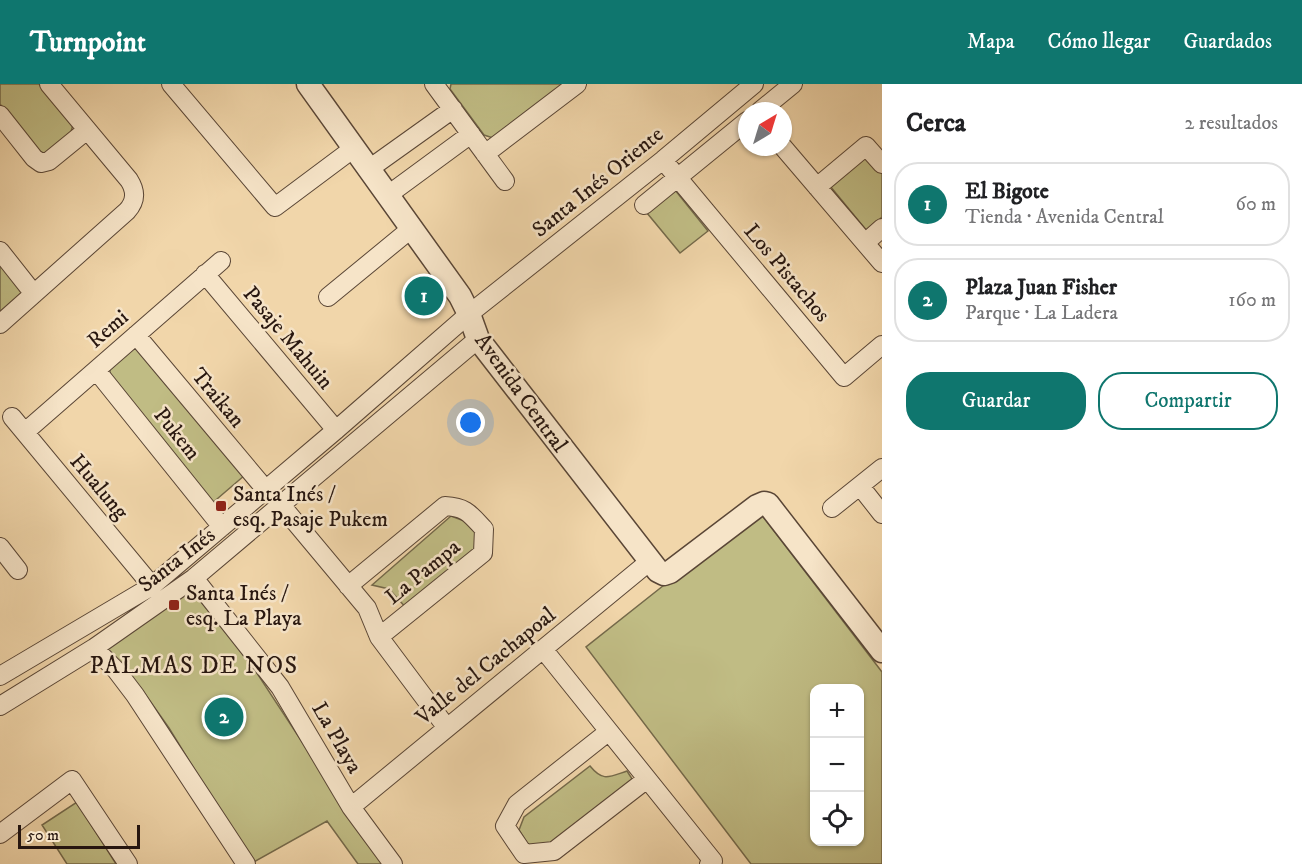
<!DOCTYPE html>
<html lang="es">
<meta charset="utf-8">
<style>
:root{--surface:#fff;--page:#f2f2f2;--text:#202124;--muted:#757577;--line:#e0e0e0;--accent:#0f766e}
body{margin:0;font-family:"IM FELL DW Pica",serif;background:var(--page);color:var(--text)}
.controls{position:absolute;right:18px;bottom:18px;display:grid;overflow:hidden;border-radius:12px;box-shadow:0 2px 4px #0004}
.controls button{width:54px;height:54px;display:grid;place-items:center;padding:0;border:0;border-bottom:2px solid var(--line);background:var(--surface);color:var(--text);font:30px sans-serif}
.compass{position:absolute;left:738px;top:18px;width:54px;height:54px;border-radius:50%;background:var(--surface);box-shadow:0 2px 4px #0004;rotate:38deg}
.scale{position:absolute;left:18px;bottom:15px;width:122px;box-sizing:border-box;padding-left:6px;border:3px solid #27160f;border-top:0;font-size:16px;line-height:21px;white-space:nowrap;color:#27160f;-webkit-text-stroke:4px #f6e4c8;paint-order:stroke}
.you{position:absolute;left:471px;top:339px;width:21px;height:21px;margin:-15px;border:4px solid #fff;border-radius:50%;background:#1a73e8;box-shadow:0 0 0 9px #1a73e833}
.badge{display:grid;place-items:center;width:39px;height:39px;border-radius:50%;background:var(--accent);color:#fff;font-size:20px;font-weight:700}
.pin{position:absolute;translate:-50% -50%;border:3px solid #fff;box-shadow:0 2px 6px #0006}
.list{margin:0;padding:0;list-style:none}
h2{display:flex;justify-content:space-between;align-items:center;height:78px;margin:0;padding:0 24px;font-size:26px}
h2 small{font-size:20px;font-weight:400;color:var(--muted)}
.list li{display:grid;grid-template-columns:39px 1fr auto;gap:18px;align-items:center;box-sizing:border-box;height:84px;margin:0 12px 12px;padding:0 12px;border:2px solid var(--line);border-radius:24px}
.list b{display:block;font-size:22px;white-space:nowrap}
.list p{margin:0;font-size:20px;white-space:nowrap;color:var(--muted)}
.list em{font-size:20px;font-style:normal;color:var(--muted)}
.actions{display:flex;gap:12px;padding:18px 24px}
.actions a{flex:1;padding:14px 0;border:2px solid var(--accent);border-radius:24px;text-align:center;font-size:21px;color:var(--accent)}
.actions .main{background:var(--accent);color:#fff}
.icon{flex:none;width:33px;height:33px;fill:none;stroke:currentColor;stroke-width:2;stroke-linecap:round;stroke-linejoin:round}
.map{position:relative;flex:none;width:882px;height:780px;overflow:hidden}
header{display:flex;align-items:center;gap:36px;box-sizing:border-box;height:84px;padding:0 30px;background:var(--accent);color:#fff}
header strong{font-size:28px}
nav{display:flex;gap:33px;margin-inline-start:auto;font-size:21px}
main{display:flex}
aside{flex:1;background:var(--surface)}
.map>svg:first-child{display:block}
.green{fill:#c0bc84;stroke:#74694a;stroke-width:1.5;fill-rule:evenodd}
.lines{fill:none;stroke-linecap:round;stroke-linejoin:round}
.minor-casing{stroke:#5a4636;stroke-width:20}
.tertiary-casing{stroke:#5a4636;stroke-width:25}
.minor{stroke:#f6e4c8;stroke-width:18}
.tertiary{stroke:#f6e4c8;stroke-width:22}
.poi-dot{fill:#8f2418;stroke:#f6e4c8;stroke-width:2}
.labels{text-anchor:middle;stroke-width:5;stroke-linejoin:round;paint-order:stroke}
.street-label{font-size:22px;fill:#27160f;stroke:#f6e4c8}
.poi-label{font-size:22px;fill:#27160f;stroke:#f6e4c8;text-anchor:start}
.neighbourhood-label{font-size:24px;letter-spacing:1.5px;fill:#27160f;stroke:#f6e4c8}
</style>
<header>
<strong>Turnpoint</strong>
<nav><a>Mapa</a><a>Cómo llegar</a><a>Guardados</a></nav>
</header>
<main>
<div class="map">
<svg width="882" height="780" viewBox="0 0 882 780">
<rect width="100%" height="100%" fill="#f1d6aa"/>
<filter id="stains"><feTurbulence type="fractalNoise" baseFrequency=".00333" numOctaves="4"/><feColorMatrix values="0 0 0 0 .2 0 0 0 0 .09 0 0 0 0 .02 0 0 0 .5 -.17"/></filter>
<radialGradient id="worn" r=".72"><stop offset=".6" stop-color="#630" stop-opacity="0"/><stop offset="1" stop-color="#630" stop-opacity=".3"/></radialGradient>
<path class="green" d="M0 0H39L73 41 70 51 42 73 0 20Z
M451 0H564L493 54 484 51 450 5Z
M867 71 882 88V133L867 147 830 102Z
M675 106 708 147 680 169 647 129Z
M0 181 23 208 0 228Z
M134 261 245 391 210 421 110 292V283Z
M761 430 882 588V780H751L586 563 678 490ZM814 604H860V758H814Z
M451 432 467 438 478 446V463L408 526 389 505 372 501Z
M180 508 194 509 251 580 382 780H358L327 737 252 779 169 644 140 603 106 564Z
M590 682C603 698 609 693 627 687L636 701 546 768 533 769 519 746 524 733Z
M77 718 116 780H67L42 741Z"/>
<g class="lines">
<g class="minor-casing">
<path id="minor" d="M171 0 275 123 354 64
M434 0 505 97
M760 27 793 0
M0 31 34 74 41 79 49 77 87 46
M783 63 882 179
M485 70 577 0
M663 76 844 293 882 261
M369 85 453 25
M817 103 866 62 882 80
M388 111 471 50
M644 121 747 37
M865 159 882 144
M0 167 34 210
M205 190 336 346
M328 213 412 144
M0 240 127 127C136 117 136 107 129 96L49 0
M136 251 266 406
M96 286 222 443
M12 333 152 502
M25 348 221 177
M860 402 882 430
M281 421 367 524 379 553 447 644
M832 424 882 384
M0 463 18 486
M194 494 280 603 351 723 393 780
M348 502 445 422C466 423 470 430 484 445L483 469 379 553
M94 564 116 586 135 611 246 780
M543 565 713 777 709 780
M0 592 152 502 336 346 469 230 663 76 754 0
M0 622 94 564 194 494 478 255
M608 648 517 720 505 742 524 770 554 767 647 695
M351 723 650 477
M0 750 72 696 128 780"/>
</g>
<g class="tertiary-casing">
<path id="tertiary" d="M308 0 460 212 469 230 478 255 658 487 664 490 670 488 757 422 764 419 768 420 882 567"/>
</g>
<use href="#minor" class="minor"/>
<use href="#tertiary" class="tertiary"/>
</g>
<g class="poi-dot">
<rect x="215" y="416" width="12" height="12" rx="3"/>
<rect x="168" y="515" width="12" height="12" rx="3"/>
</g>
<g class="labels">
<g class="street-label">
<text transform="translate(597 97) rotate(-39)" y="8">Santa Inés Oriente</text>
<text transform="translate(788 188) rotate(50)" y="8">Los Pistachos</text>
<text transform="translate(107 244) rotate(-41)" y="8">Remi</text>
<text transform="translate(289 253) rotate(50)" y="8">Pasaje Mahuin</text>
<text transform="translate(522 308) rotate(54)" y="8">Avenida Central</text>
<text transform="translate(219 313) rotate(50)" y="8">Traikan</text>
<text transform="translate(178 349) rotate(51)" y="8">Pukem</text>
<text transform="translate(100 402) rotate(50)" y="8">Hualung</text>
<text transform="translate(176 475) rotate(-38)" y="8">Santa Inés</text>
<text transform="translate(422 487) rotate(-39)" y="8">La Pampa</text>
<text transform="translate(485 581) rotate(-39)" y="8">Valle del Cachapoal</text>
<text transform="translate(338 653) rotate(60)" y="8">La Playa</text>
</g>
<g class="poi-label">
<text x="233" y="417">Santa Inés /<tspan x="233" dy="25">esq. Pasaje Pukem</tspan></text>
<text x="186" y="516">Santa Inés /<tspan x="186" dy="25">esq. La Playa</tspan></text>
</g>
<g class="neighbourhood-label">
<text x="194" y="589">PALMAS DE NOS</text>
</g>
</g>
<rect width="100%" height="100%" filter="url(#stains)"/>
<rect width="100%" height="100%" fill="url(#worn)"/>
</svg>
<div class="controls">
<button>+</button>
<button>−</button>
<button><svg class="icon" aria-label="locate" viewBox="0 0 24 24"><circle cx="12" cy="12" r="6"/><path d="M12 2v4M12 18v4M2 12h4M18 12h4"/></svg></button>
</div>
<svg class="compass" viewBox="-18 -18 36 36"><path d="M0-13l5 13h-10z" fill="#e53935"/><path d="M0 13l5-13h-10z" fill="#757577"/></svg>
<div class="scale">50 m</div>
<div class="you"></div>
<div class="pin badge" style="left:424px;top:212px">1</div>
<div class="pin badge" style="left:224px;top:633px">2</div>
</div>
<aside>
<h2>Cerca<small>2 resultados</small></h2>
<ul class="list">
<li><span class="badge">1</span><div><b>El Bigote</b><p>Tienda · Avenida Central</p></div><em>60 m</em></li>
<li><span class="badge">2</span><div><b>Plaza Juan Fisher</b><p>Parque · La Ladera</p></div><em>160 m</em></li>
</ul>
<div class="actions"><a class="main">Guardar</a><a>Compartir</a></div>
</aside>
</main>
